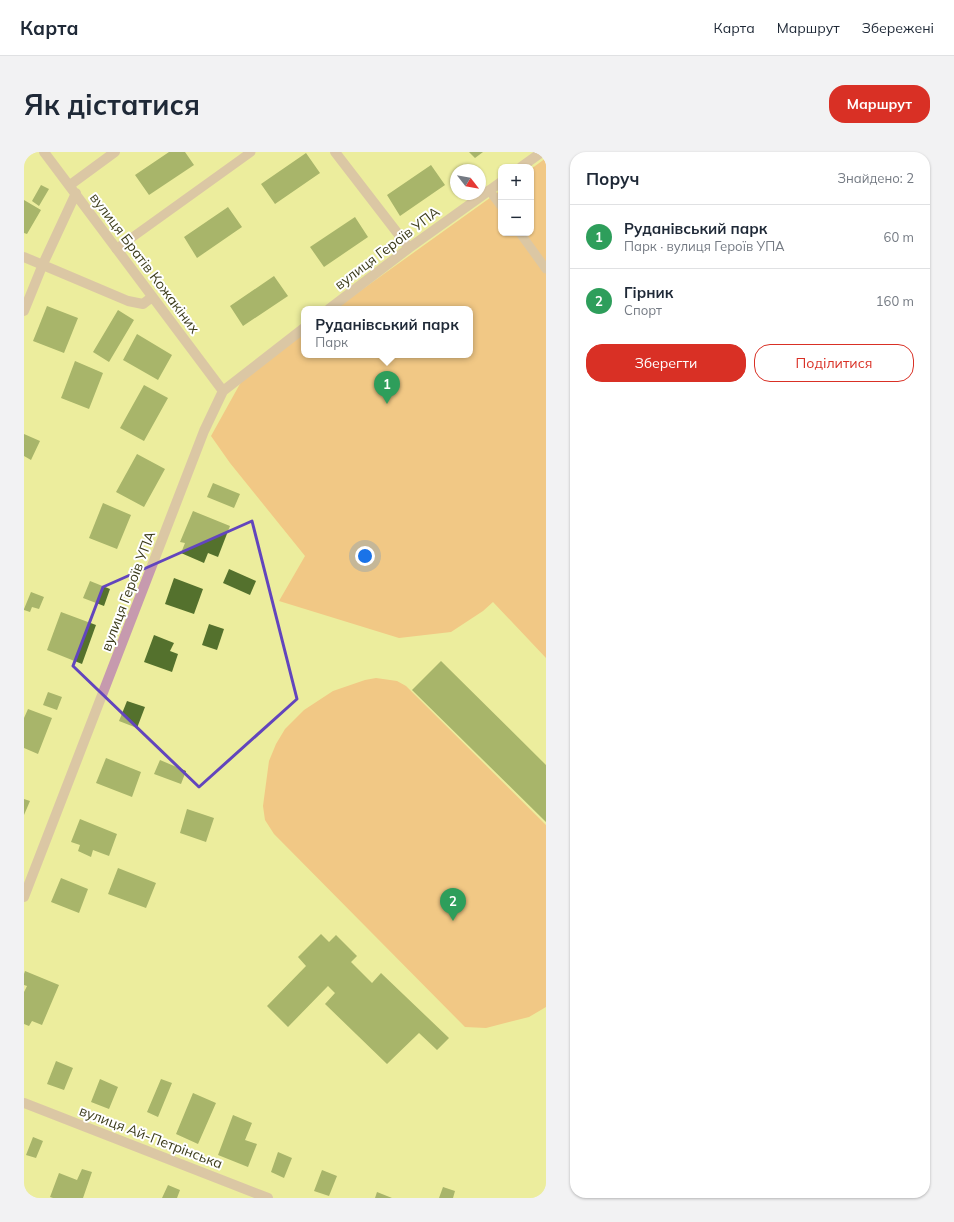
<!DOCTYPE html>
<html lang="uk">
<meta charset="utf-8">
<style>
:root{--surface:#fff;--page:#f2f2f3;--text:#1f2937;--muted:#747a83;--line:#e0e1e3;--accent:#d93025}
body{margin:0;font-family:Mulish,sans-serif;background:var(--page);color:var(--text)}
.controls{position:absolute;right:12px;top:12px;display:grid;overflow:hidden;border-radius:8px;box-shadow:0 1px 3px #0004}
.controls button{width:36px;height:36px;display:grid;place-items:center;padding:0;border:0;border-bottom:1px solid var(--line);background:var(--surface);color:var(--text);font:20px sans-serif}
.compass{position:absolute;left:426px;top:12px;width:36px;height:36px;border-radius:50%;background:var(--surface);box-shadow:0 1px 3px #0004;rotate:121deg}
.you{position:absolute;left:341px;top:404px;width:14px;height:14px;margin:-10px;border:3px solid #fff;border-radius:50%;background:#1a73e8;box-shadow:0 0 0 6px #1a73e833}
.badge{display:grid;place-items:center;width:26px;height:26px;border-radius:50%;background:var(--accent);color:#fff;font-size:13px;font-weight:700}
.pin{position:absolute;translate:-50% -33px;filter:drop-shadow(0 1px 2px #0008)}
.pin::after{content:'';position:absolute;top:21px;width:14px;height:12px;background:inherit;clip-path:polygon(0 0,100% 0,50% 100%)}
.popup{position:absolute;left:277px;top:154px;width:172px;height:52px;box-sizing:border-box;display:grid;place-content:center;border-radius:8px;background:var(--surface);filter:drop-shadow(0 1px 3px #0005);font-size:13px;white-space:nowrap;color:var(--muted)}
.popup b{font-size:15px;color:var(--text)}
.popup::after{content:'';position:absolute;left:50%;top:100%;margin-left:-8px;border:8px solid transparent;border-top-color:var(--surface)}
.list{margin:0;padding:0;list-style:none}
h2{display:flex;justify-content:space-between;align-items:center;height:52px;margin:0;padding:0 16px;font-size:17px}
h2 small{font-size:13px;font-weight:400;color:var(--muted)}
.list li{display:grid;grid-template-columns:26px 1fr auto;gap:12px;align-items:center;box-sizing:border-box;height:64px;padding:0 16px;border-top:1px solid var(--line)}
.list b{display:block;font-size:15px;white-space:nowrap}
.list p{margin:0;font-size:13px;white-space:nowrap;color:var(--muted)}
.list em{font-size:13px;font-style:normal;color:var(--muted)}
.actions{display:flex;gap:8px;padding:12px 16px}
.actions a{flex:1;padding:9px 0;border:1px solid var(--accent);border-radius:16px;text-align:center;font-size:14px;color:var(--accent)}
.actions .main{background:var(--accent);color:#fff}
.map{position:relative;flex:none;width:522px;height:1046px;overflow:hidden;border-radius:16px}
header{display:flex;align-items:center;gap:24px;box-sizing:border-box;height:56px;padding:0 20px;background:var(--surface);border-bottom:1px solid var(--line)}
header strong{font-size:19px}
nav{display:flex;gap:22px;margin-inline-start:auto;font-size:14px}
.intro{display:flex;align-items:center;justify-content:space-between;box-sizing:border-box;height:96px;padding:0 24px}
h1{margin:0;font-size:28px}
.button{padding:10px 18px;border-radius:16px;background:var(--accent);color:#fff;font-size:14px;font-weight:700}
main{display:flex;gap:24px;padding:0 24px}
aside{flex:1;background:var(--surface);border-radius:16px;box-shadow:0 1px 3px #0004}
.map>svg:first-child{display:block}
.green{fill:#f69b68}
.building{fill:#54712d}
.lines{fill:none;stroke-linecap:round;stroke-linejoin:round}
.service{stroke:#c69aae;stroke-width:9}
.minor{stroke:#c69aae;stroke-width:10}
.marked{fill:none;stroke:#6245bd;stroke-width:3;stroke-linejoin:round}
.labels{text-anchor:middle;stroke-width:4;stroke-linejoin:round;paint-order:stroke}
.street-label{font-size:14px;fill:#3b3b1a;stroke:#fff}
</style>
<header>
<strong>Карта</strong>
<nav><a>Карта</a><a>Маршрут</a><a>Збережені</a></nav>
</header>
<div class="intro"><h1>Як дістатися</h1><a class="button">Маршрут</a></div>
<main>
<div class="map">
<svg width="522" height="1046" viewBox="0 0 522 1046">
<rect width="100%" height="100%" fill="#eced9d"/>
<path class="green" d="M522 6V506L469 450 459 459 427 480 375 486 255 449 281 404 206 311 187 284 222 221 280 179V203H446V157H311L477 38V81H507V17Z
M352 526 373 529 382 534 522 673V855L505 865 462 876 441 875 250 682 241 668 239 654 245 609 252 592 261 577 280 558 309 539 341 528Z"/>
<path class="building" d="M145 0H161L170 13 125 43 111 23Z
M445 0H459L451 6Z
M282 1 296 21 251 52 237 32Z
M407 13 421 33 376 64 363 43Z
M17 33 25 37 15 54 8 49Z
M0 48 17 58 3 82 0 81Z
M204 55 218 75 173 106 160 85Z
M331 65 344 85 300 115 286 95Z
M250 124 264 144 219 174 206 154Z
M23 154 54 166 40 201 9 189Z
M94 158 110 168 85 210 69 200Z
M113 182 148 203 134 228 99 208Z
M51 209 79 221 65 257 37 246Z
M120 233 144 246 120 289 96 276Z
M0 282 16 289 7 308 0 304Z
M113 302 141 317 120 355 92 340Z
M189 331 216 342 210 356 183 345Z
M79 351 107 363 93 397 65 386Z
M169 359 206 374 194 405 184 401 180 411 157 401 161 391 156 390Z
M205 417 232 429 226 443 199 431Z
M150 426 179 437 170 462 141 452Z
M66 429 86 437 80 454 59 446Z
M7 440 20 445 15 457 8 455 6 460 0 458V457Z
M37 460 72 473 58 512 23 498Z
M185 472 200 477 193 498 178 493Z
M130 483 150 491 146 499 154 502 148 520 120 510Z
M417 509 522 613V670L388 538Z
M24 540 38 545 33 558 19 553Z
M103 549 121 555 113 576 95 569Z
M4 557 28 566 14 602 0 596V566Z
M82 606 117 620 108 645 72 631Z
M136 608 162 619 157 632 130 622Z
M0 647 6 649 0 663Z
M163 657 190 666 182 690 156 681Z
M56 667 93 682 85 704 69 698 67 705 54 699 56 693 47 690Z
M94 716 132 731 122 756 84 742Z
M37 726 64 737 55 761 27 750Z
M297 782 305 790 312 783 333 804 327 810 348 831 357 821 425 886 413 898 395 881 363 912 301 852 311 841 304 834 264 875 243 854 282 814 274 805Z
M1 819 35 833 18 873 8 869 5 874 0 872V840L3 834 0 833V822Z
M32 909 49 916 40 938 23 932Z
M76 927 94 935 85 957 67 950Z
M137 927 148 931 134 965 123 960Z
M169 941 192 951 174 992 152 982Z
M209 963 228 971 221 988 233 992 224 1015 194 1003Z
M9 985 19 989 12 1006 2 1003Z
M254 1000 268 1006 260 1026 247 1020Z
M58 1017 68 1020 59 1046H29L26 1045 35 1021 53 1028Z
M298 1018 313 1024 305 1044 290 1039Z
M144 1033 156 1038 153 1046H138Z
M419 1035 431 1039 429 1046H415Z
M353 1040 368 1046H351Z"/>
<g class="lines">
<path class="service" d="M465 38 477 54
M496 81 522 117
M92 97 227 0"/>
<path class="minor" d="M20 0 199 239
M311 0 385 96
M497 15 518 0
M46 33 91 0
M0 105 104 149 119 152 128 145
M305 157 385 96 477 30
M0 159 19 112 52 41
M0 745 180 279 199 239 280 176
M0 951 244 1046"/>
</g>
<path d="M0 0H522V1046H0ZM228 369 273 547 175 635 49 514 79 435Z" fill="#eced9d" fill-opacity=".55" fill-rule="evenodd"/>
<path class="marked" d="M228 369 273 547 175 635 49 514 79 435Z"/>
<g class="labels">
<g class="street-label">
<text transform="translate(363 96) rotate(-37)" y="5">вулиця Героїв УПА</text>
<text transform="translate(121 111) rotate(53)" y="5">вулиця Братів Кожакіних</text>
<text transform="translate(104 439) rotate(-69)" y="5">вулиця Героїв УПА</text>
<text transform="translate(127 985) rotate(21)" y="5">вулиця Ай-Петрінська</text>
</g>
</g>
</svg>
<div class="controls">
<button>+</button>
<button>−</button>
</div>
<svg class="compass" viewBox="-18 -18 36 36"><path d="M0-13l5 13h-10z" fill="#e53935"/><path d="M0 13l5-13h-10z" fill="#747a83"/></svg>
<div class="you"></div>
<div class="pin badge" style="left:363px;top:252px;background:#2e9e5b">1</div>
<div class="popup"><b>Руданівський парк</b>Парк</div>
<div class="pin badge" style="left:429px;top:769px;background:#2e9e5b">2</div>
</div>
<aside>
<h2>Поруч<small>Знайдено: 2</small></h2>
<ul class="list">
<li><span class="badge" style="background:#2e9e5b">1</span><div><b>Руданівський парк</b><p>Парк · вулиця Героїв УПА</p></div><em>60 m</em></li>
<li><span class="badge" style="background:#2e9e5b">2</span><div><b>Гірник</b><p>Спорт</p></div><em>160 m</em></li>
</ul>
<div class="actions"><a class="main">Зберегти</a><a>Поділитися</a></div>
</aside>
</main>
